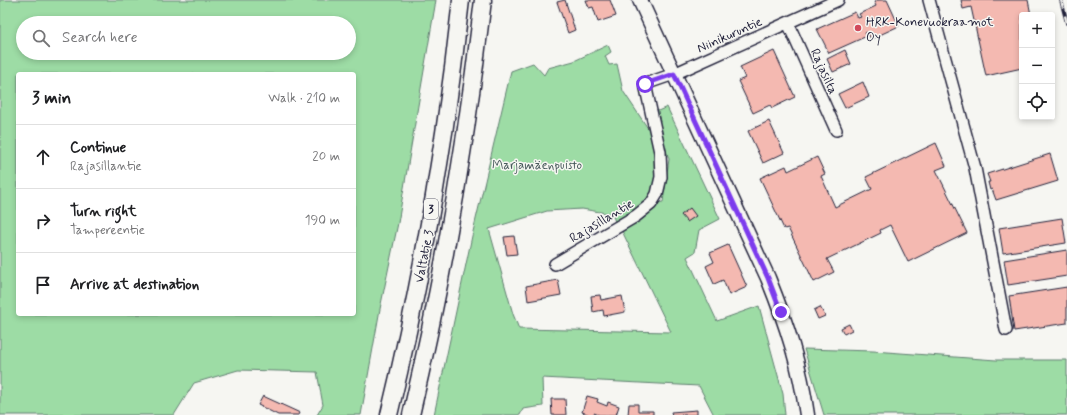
<!DOCTYPE html>
<meta charset="utf-8">
<style>
:root{--surface:#fff;--page:#f2f2f2;--text:#202124;--muted:#757577;--line:#e0e0e0}
body{margin:0;font-family:Mynerve,sans-serif;background:var(--page);color:var(--text)}
.controls{position:absolute;right:12px;top:12px;display:grid;overflow:hidden;border-radius:4px;box-shadow:0 2px 6px #0003}
.controls button{width:36px;height:36px;display:grid;place-items:center;padding:0;border:0;border-bottom:1px solid var(--line);background:var(--surface);color:var(--text);font:20px sans-serif}
.stop{position:absolute;width:12px;height:12px;margin:-9px;border:3px solid #7c3aed;border-radius:50%;background:#fff}
.stop.end{background:#7c3aed;border-color:#fff;box-shadow:0 1px 4px #0008}
.list{margin:0;padding:0;list-style:none}
h2{display:flex;justify-content:space-between;align-items:center;height:52px;margin:0;padding:0 16px;font-size:17px}
h2 small{font-size:13px;font-weight:400;color:var(--muted)}
.list li{display:grid;grid-template-columns:26px 1fr auto;gap:12px;align-items:center;box-sizing:border-box;height:64px;padding:0 16px;border-top:1px solid var(--line)}
.list b{display:block;font-size:15px;white-space:nowrap}
.list p{margin:0;font-size:13px;white-space:nowrap;color:var(--muted)}
.list em{font-size:13px;font-style:normal;color:var(--muted)}
.icon{flex:none;width:22px;height:22px;fill:none;stroke:currentColor;stroke-width:2;stroke-linecap:round;stroke-linejoin:round}
.map{position:relative;flex:none;width:1067px;height:415px;overflow:hidden}
.search{position:absolute;background:var(--surface);box-shadow:0 2px 6px #0003;left:16px;top:16px;width:340px;height:44px;display:flex;align-items:center;gap:10px;box-sizing:border-box;padding:0 14px;border-radius:22px;color:var(--muted);font-size:15px}
.panel{position:absolute;background:var(--surface);box-shadow:0 2px 6px #0003;left:16px;top:72px;width:340px;height:244px;border-radius:4px}
.map>svg:first-child{display:block}
.green{fill:#9ddca5;stroke:#607f70;fill-rule:evenodd}
.building{fill:#f4b9b1;stroke:#22223b}
.lines{fill:none;stroke-linecap:round;stroke-linejoin:round}
.minor-casing{stroke:#22223b;stroke-width:14}
.major-casing{stroke:#22223b;stroke-width:17}
.highway-casing{stroke:#22223b;stroke-width:19}
.minor{stroke:#f6f6f2;stroke-width:11}
.major{stroke:#f6f6f2;stroke-width:14}
.highway{stroke:#f6f6f2;stroke-width:16}
.rail-casing{stroke:#22223b;stroke-width:4}
.rail{stroke:#f6f6f2;stroke-width:2.5;stroke-dasharray:8;stroke-linecap:butt}
.route{stroke:#7c3aed;stroke-width:5}
.poi-dot{fill:#d1495b;stroke:#f6f6f2;stroke-width:1.5}
.labels{text-anchor:middle;stroke-width:3;stroke-linejoin:round;paint-order:stroke}
.shield{fill:#f6f6f2;stroke:#626272;stroke-width:1}
.shield-label{font-size:12px;font-weight:bold;fill:#22223b}
.poi-label{font-size:13px;fill:#22223b;stroke:#f6f6f2;text-anchor:start}
.street-label{font-size:13px;fill:#22223b;stroke:#f6f6f2}
.park-label{font-size:13px;fill:#475a5b;stroke:#f6f6f2}
</style>
<div class="map">
<svg width="1067" height="415" viewBox="0 0 1067 415">
<rect width="100%" height="100%" fill="#f6f6f2"/>
<filter id="ink" filterUnits="userSpaceOnUse"><feTurbulence type="fractalNoise" baseFrequency=".025" numOctaves="2"/><feDisplacementMap in="SourceGraphic" scale="8" xChannelSelector="R" yChannelSelector="G"/><feConvolveMatrix kernelMatrix="1 2 1 2 8 2 1 2 1" color-interpolation-filters="sRGB"/></filter>
<g filter="url(#ink)">
<path class="green" d="M0 0H436L398 223 380 309 361 415H317L323 405 317 372 238 370 194 383 174 415H0ZM23 23H349V53H23ZM18 74H354V314H18Z
M608 45 611 52 605 56 609 65 617 64 623 91 649 130 656 153V178L650 198 641 207 616 224 612 214 582 209 547 211 489 229 513 314 519 329 671 332 622 231 644 218 655 203 663 202 669 159 656 121 658 111 667 107 720 219 699 230 695 252 687 257 717 321 759 306 783 394 785 415H714L699 386 542 378 543 406 523 409 520 415H434L472 236 511 71 533 63 544 75 548 68 574 61Z
M804 349 873 351 996 360H1067V415H824Z"/>
<path class="building" d="M565 0 575 30 568 33 557 2Z
M586 0H610L616 16 598 22 593 7 589 8Z
M878 0H887L899 26 871 39 867 32 865 33 867 36 829 53 817 29 855 12 858 18 861 17 859 14 876 6 874 2Z
M961 0H1028L1031 15H1022V68L986 76 971 7 963 9Z
M845 50 851 64 833 72 827 59Z
M774 51 795 97 772 108 770 105 753 113 738 81 745 78 740 67Z
M863 82 869 97 845 108 838 94Z
M769 121 784 153 763 163 748 131Z
M936 143 946 166 936 170 967 233 908 262 890 225 880 230 881 233 827 259 834 272 814 282 788 228 784 229 760 178 786 166 788 171 817 157 825 174 821 176 835 207 872 189 866 177Z
M1050 154 1058 181 996 200 992 189 990 190 988 182H990L987 174Z
M690 208 696 216 687 222 681 215Z
M1062 218 1066 243 1003 253 999 228Z
M514 236 517 254 507 255 504 237Z
M728 245 747 287 729 295 723 280 714 284 706 266 714 262 710 253Z
M1067 250V276L1008 285 1004 260Z
M558 280 561 295 528 301 526 286Z
M1067 287V323L1014 331 1009 296Z
M600 295 601 300 622 296 625 312 604 316 603 310 593 312 591 296Z
M820 307 825 316 818 319 814 310Z
M849 324 852 330 844 334 841 328Z
M263 396 300 413 299 415H278L258 405Z
M587 396 598 399 597 402 607 406 608 402 619 406 616 415H599L594 413 593 415H590L582 412Z
M551 399H565L566 415H552Z
M629 404H638V411H653V415H628Z
M697 410V415H672L671 412Z"/>
<g class="lines">
<g class="minor-casing">
<path id="minor" d="M929 0 975 168 1006 330
M788 23 836 130
M555 264 636 216 651 204 657 194 661 177 660 152 645 84 674 74 838 0"/>
</g>
<g class="major-casing">
<path id="major" d="M640 0 768 278C787 325 800 365 807 415"/>
</g>
<g class="highway-casing">
<path id="highway" d="M389 415C422 279 446 139 461 0
M411 415C443 279 467 139 483 0"/>
</g>
<use href="#minor" class="minor"/>
<use href="#major" class="major"/>
<use href="#highway" class="highway"/>
<g class="rail-casing">
<path id="rail" d="M1061 0 1067 23"/>
</g>
<use href="#rail" class="rail"/>
</g>
</g>
<g class="lines" filter="url(#ink)">
<path class="route" d="M645 84 674 74 768 278 781 312"/>
</g>
<circle class="poi-dot" cx="858" cy="28" r="4"/>
<g class="labels">
<rect class="shield" x="424" y="199" width="14" height="20" rx="3"/>
<g class="shield-label">
<text x="431" y="213">3</text>
</g>
<g class="poi-label">
<text x="866" y="26">HRK-Konevuokraamot<tspan x="866" dy="15">Oy</tspan></text>
</g>
<g class="street-label">
<text transform="translate(729 34) rotate(-24)" y="5">Niinikuruntie</text>
<text transform="translate(825 71) rotate(66)" y="5">Rajasilta</text>
<text transform="translate(601 220) rotate(-31)" y="5">Rajasillantie</text>
<text transform="translate(423 256) rotate(-79)" y="5">Valtatie 3</text>
</g>
<g class="park-label">
<text x="537" y="169">Marjamäenpuisto</text>
</g>
</g>
</svg>
<div class="controls">
<button>+</button>
<button>−</button>
<button><svg class="icon" aria-label="locate" viewBox="0 0 24 24"><circle cx="12" cy="12" r="6"/><path d="M12 2v4M12 18v4M2 12h4M18 12h4"/></svg></button>
</div>
<div class="stop" style="left:645px;top:84px"></div>
<div class="stop end" style="left:781px;top:312px"></div>
<div class="search"><svg class="icon" aria-label="search" viewBox="0 0 24 24"><circle cx="10" cy="10" r="6"/><path d="M15 15l6 6"/></svg>Search here</div>
<section class="panel">
<h2>3 min<small>Walk · 210 m</small></h2>
<ul class="list">
<li><svg class="icon" aria-label="ahead" viewBox="0 0 24 24"><path d="M12 20V5M6 11l6-6 6 6"/></svg><div><b>Continue</b><p>Rajasillantie</p></div><em>20 m</em></li>
<li><svg class="icon" aria-label="right" viewBox="0 0 24 24"><path d="M7 20v-9h11M14 6l5 5-5 5"/></svg><div><b>Turn right</b><p>Tampereentie</p></div><em>190 m</em></li>
<li><svg class="icon" aria-label="arrive" viewBox="0 0 24 24"><path d="M6 21V4h12l-3 4 3 4H6"/></svg><div><b>Arrive at destination</b></div></li>
</ul>
</section>
</div>
